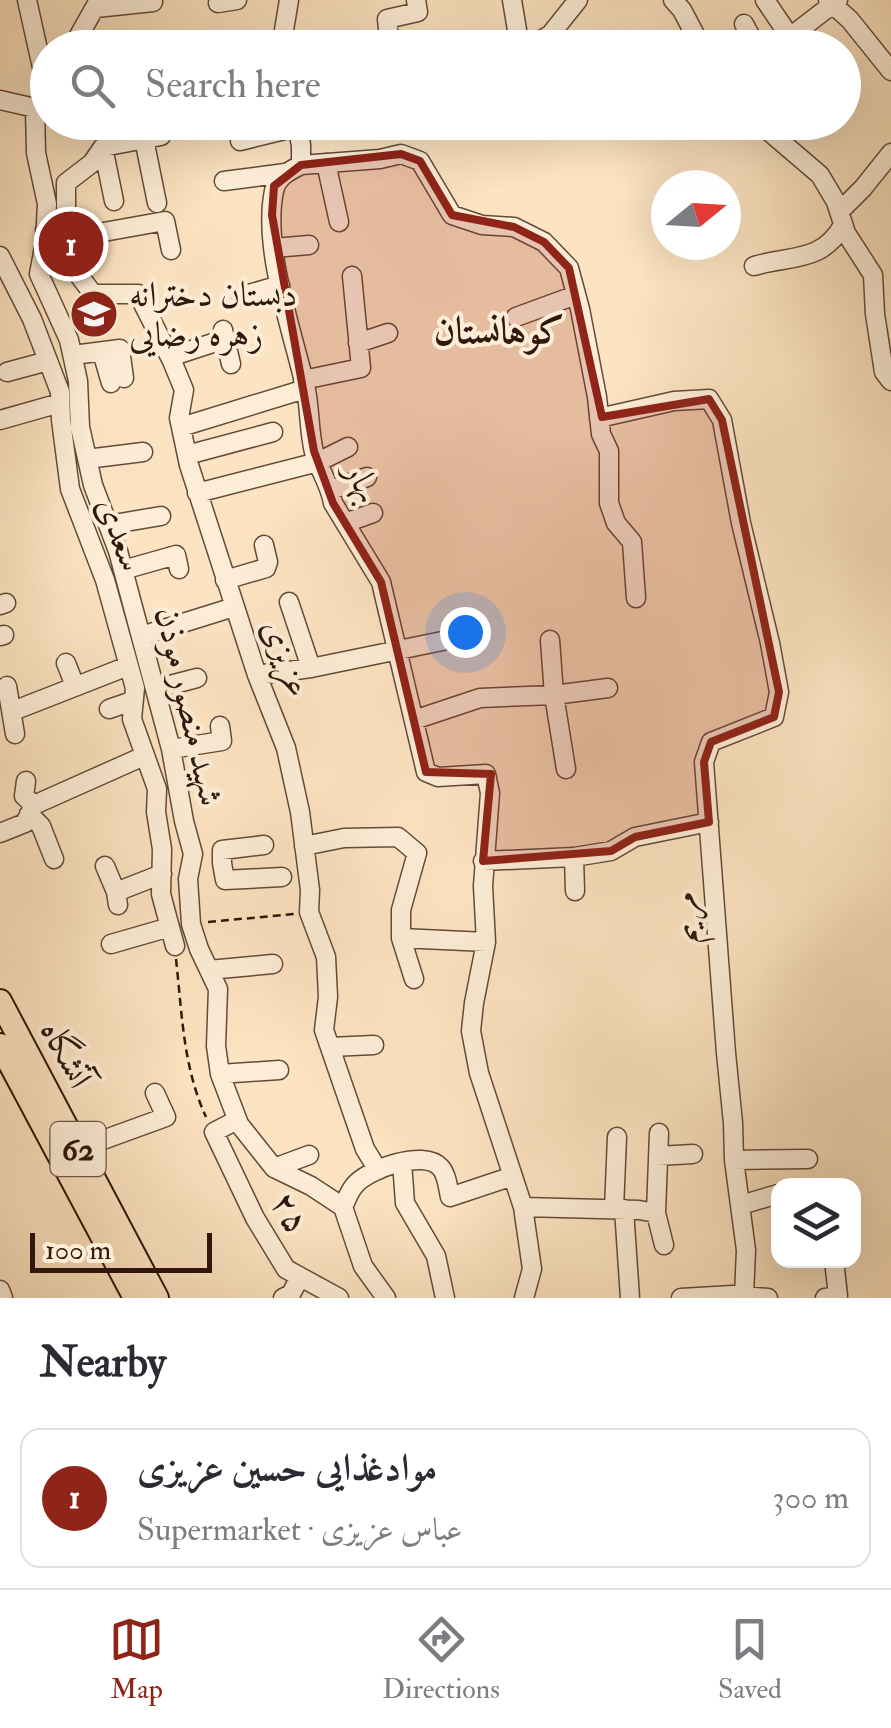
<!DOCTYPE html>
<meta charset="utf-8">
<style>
:root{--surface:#fff;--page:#f2f2f3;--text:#2b2b33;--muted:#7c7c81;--line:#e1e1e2;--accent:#8f2418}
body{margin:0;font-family:"IM FELL Double Pica",Amiri,serif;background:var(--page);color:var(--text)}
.controls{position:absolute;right:30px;bottom:30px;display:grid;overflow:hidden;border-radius:20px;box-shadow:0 10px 40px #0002}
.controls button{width:90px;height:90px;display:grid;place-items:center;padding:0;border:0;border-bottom:2px solid var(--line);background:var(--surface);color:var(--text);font:50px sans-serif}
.compass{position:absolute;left:651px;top:170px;width:90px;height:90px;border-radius:50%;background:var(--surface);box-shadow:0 10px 40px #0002;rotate:72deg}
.scale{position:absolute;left:30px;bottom:25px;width:182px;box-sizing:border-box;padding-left:10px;border:5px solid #30180c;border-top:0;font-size:28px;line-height:35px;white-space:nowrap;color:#30180c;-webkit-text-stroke:8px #fdedd7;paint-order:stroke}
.you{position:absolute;left:465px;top:632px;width:35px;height:35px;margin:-25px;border:8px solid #fff;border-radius:50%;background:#1a73e8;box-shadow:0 0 0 15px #1a73e833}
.badge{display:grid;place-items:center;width:65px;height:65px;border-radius:50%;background:var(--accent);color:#fff;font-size:32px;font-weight:700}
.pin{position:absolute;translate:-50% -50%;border:5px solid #fff;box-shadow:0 2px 10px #0006}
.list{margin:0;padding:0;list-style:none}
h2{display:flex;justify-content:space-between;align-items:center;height:130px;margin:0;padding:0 40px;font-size:42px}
h2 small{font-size:32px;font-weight:400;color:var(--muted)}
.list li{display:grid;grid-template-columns:65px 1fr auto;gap:30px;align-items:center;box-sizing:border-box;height:140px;margin:0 20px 20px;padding:0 20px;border:2px solid var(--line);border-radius:20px}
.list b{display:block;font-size:38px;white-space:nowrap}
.list p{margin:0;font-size:32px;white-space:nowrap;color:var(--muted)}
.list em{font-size:32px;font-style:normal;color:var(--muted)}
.icon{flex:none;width:55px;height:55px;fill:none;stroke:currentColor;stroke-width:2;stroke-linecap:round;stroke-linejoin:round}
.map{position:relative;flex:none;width:891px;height:1298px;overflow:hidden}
.search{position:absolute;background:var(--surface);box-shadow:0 10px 40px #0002;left:30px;right:30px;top:30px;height:110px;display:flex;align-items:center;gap:25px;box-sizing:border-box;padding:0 35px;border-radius:55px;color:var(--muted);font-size:38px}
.sheet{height:290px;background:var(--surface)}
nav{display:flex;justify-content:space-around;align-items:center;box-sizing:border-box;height:140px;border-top:2px solid var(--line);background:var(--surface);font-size:28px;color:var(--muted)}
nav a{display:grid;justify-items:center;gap:5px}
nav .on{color:var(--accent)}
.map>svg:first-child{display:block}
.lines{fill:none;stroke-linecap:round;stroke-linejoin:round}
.minor-casing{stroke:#634b39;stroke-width:21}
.major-casing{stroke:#30180c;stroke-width:26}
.path{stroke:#30180c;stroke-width:2.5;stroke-dasharray:8 5;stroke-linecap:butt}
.minor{stroke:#fdedd7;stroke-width:18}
.major{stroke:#fce3c1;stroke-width:22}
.marked{fill:#8f2418;fill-opacity:0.2;stroke:#8f2418;stroke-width:8;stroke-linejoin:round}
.labels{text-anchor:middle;stroke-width:8;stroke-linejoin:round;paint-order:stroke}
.shield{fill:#fdedd7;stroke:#6e5849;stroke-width:2.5}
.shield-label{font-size:32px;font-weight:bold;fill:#30180c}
.poi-label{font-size:35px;fill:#30180c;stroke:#fdedd7;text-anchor:start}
.street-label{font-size:35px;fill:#30180c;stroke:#fdedd7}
.neighbourhood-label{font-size:38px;font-weight:bold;fill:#30180c;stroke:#fdedd7}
</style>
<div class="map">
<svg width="891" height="1298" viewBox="0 0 891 1298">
<rect width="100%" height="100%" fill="#fce3c1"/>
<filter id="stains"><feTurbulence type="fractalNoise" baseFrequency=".002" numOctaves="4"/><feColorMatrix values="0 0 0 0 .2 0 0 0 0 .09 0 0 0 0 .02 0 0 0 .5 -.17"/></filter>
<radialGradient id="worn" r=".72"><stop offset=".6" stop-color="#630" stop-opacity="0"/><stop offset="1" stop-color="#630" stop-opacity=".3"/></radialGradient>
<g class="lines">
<g class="minor-casing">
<path id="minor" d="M27 0 47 90
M512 0 520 48
M673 0 682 10 702 48
M765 0 790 37
M828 0 850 20 891 71
M218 3 237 0
M96 8 153 2
M744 24 757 48
M72 48 99 0
M281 48 289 0
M390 48 387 19 418 12 416 0
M526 48 550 35 578 0
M770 48 790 37 838 0
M0 100 35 108 36 153 47 204 45 242 39 274 69 340 78 381 80 427 93 485 118 551 171 749 184 821 193 854 188 879 191 924 199 949 218 989 216 1046 220 1074 239 1124 274 1168 311 1186 343 1207 363 1266 386 1298
M296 122 301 145V165C289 171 277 177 274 191 262 249 293 332 306 390 310 410 309 432 314 452 319 470 330 484 333 503L381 582 426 772 438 777 486 774 490 793 483 886 486 942 474 1003 471 1031 479 1073 523 1207 532 1269 524 1298
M424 122V124
M758 122 820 175 836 202 846 233 873 275 875 314 884 372 891 381
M144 139 157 203
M240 141 297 127
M103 147 114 201
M326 163 339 222
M301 165 380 159 401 154 420 161 452 215 482 225 514 227 544 242 569 268 580 309 597 397 601 434 609 451V503L616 523 632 542 636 598
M224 181 285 173
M839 212 863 188 891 153
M45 230 93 294H138L172 361 184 390 179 418 189 465 257 675 286 748 300 812 310 890 309 912 326 957 328 997 324 1030 365 1149 378 1170
M66 239V183L92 163 103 147 161 136
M59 240 165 221 171 250
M274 248 309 245
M0 256 32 319 60 392 61 420 70 489 105 580 135 688 132 719 157 789 156 812 162 849 161 894 175 946
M754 266C790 255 822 263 843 225
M242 296 280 285
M516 317 576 295
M223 330 231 364
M358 343 388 333
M102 352 111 383
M73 355 120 349 124 378
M170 357 225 339
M7 372 48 361
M303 380 361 368 352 276
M599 418 674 401 709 399 722 420 741 523 770 643 779 692 774 717 711 742 704 762 726 1053 733 1123 734 1160 746 1250 744 1296
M0 420 60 403
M181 427 305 389
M187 455 273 432
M87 459 143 452
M331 490 367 477
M197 493 318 462 348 447
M345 523 373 513
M108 525 161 516
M123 570 176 555 179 569
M225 580 266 568 268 562 264 545
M289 602 311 668
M0 605 6 603
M0 636 4 635
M141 636 234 607
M550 640 554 695 566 769
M66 663 75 686
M257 675 311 668 457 638
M7 686 15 734
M155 689 197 678
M109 709 132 701
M13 711 128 666
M414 720 480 698 554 695 608 688
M171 749 222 741 220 726
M26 781 24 796 34 805
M29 814 41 826 54 859
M0 833 25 823 34 805 144 756
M264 845 222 850V863L225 880 282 877
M304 846 344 838 398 837 417 853 401 910V938L486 942
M574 857 575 891
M483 861 574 857 611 851 635 837 709 822
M105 866 116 892 118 905
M116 892 162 874
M401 938 414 979
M111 944 170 927
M209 970 273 964
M330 1047 374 1045
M220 1074 279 1070
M237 1120 214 1132 255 1218 286 1269 339 1298
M78 1149 166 1117 155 1093
M658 1156 693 1154
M734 1160 808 1159
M402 1162 405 1203 436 1256 445 1298
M274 1168 309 1155
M741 1205 778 1194
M343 1207C346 1201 349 1192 354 1186 367 1169 424 1149 440 1167 447 1174 448 1188 450 1197L513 1176
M523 1207 639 1210 656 1213 664 1245
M614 1209 617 1137
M624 1209 630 1298
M656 1213 659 1133
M0 1290 3 1298
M283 1298 291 1294 300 1277
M681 1298 732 1295 768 1298
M825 1298 838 1296 834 1260"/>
</g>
<g class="major-casing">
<path id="major" d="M0 1001 157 1298
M0 1045 135 1298"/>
</g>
<path class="path" d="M208 922 294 914
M176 959C182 1013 183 1067 206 1117"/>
<use href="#minor" class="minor"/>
<use href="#major" class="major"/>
</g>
<path class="marked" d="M401 154 420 161 452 215 514 227 544 242 569 268 602 417 709 399 722 420 779 692 774 717 711 742 704 762 709 822 635 837 611 851 483 861 491 774 426 772 381 582 333 503 314 451 272 215 274 186 301 165Z"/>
<defs>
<g id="school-disc" transform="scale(2.5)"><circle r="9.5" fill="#8f2418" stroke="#fdedd7"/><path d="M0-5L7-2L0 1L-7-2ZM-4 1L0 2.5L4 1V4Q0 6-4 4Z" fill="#fff"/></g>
</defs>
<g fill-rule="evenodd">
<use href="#school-disc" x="94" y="314"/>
</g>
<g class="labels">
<rect class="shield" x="50.5" y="1122" width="55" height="54" rx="8"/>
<g class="shield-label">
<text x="78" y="1160">62</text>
</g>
<g class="poi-label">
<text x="129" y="306">دبستان دخترانه<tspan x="129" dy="40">زهره رضایی</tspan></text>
</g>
<g class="street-label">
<text transform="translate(364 482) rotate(65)" y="12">بهار</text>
<text transform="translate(121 534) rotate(70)" y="12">سعدی</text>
<text transform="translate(287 658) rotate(70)" y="12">عزیزی</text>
<text transform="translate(190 706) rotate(77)" y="12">شهید منصور موذن</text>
<text transform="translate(684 918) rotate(-94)" y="12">مریم</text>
<text transform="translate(67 1054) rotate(62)" y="12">آتشگاه</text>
<text transform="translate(291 1212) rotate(61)" y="12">۲۵</text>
</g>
<g class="neighbourhood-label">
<text x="499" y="343">کوهانستان</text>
</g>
</g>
<rect width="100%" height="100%" filter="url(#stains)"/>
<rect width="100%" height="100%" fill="url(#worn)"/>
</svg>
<div class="controls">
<button><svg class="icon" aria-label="layers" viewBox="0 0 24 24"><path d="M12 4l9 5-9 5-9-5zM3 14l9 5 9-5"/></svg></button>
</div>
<svg class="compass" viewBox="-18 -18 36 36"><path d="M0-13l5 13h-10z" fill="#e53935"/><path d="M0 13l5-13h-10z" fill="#7c7c81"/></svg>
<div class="scale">100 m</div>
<div class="you"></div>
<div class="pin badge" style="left:71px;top:244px">1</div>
<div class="search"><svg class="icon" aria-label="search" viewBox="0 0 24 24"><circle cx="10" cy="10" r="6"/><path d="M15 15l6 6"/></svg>Search here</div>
</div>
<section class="sheet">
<h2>Nearby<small></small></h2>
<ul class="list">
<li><span class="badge">1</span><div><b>موادغذایی حسین عزیزی</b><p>Supermarket · عباس عزیزی</p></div><em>300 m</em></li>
</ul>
</section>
<nav>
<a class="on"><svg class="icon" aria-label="map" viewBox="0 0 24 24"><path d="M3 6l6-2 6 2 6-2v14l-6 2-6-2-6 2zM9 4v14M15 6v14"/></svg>Map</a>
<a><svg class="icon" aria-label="directions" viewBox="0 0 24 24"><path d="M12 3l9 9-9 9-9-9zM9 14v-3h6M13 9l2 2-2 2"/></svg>Directions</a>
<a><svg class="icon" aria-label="saved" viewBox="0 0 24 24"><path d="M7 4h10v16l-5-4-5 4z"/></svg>Saved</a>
</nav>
